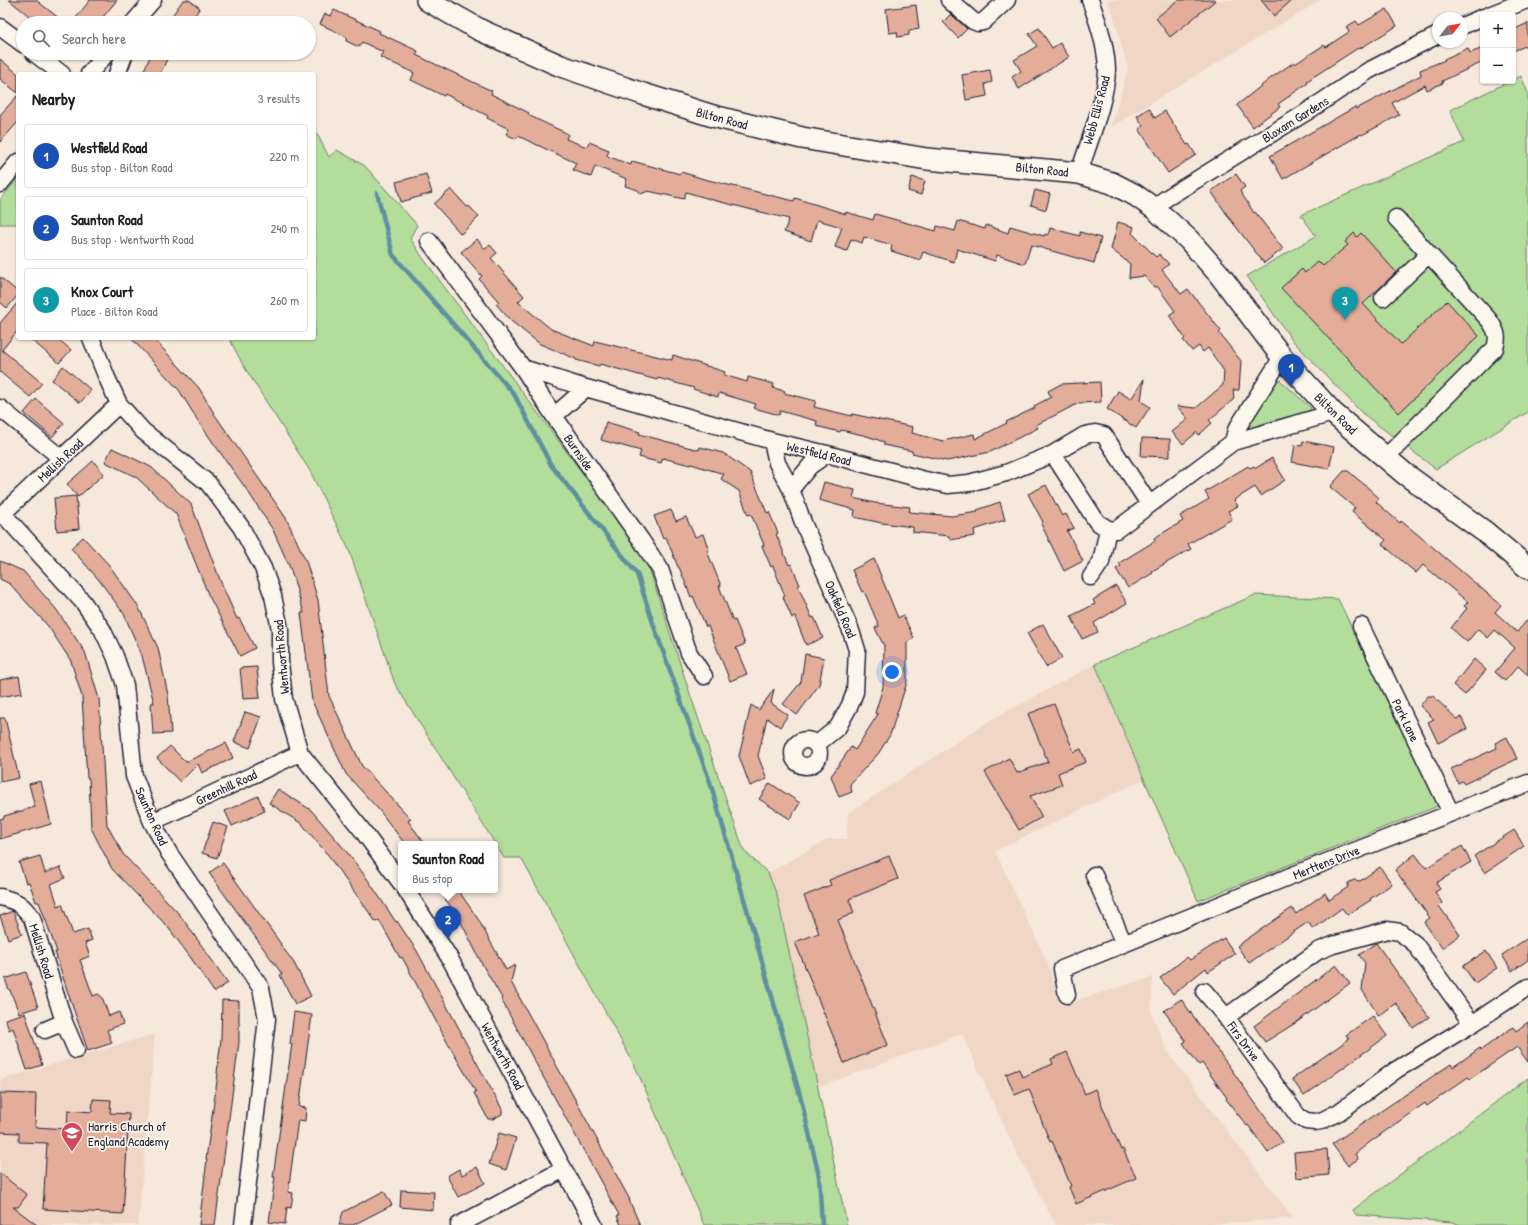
<!DOCTYPE html>
<meta charset="utf-8">
<style>
:root{--surface:#fff;--page:#f6f6f6;--text:#202124;--muted:#757577;--line:#e0e0e0;--accent:#d93025}
body{margin:0;font-family:"Patrick Hand",sans-serif;background:var(--page);color:var(--text)}
.controls{position:absolute;right:12px;top:12px;display:grid;overflow:hidden;border-radius:4px;box-shadow:0 1px 3px #0004}
.controls button{width:36px;height:36px;display:grid;place-items:center;padding:0;border:0;border-bottom:1px solid var(--line);background:var(--surface);color:var(--text);font:20px sans-serif}
.compass{position:absolute;left:1432px;top:12px;width:36px;height:36px;border-radius:50%;background:var(--surface);box-shadow:0 1px 3px #0004;rotate:59deg}
.you{position:absolute;left:892px;top:672px;width:14px;height:14px;margin:-10px;border:3px solid #fff;border-radius:50%;background:#1a73e8;box-shadow:0 0 0 6px #1a73e833}
.badge{display:grid;place-items:center;width:26px;height:26px;border-radius:50%;background:var(--accent);color:#fff;font-size:13px;font-weight:700}
.pin{position:absolute;translate:-50% -33px;filter:drop-shadow(0 1px 2px #0008)}
.pin::after{content:'';position:absolute;top:21px;width:14px;height:12px;background:inherit;clip-path:polygon(0 0,100% 0,50% 100%)}
.popup{position:absolute;left:398px;top:841px;width:100px;height:52px;box-sizing:border-box;display:grid;place-content:center;border-radius:4px;background:var(--surface);filter:drop-shadow(0 1px 3px #0005);font-size:13px;white-space:nowrap;color:var(--muted)}
.popup b{font-size:15px;color:var(--text)}
.popup::after{content:'';position:absolute;left:50%;top:100%;margin-left:-8px;border:8px solid transparent;border-top-color:var(--surface)}
.list{margin:0;padding:0;list-style:none}
h2{display:flex;justify-content:space-between;align-items:center;height:52px;margin:0;padding:0 16px;font-size:17px}
h2 small{font-size:13px;font-weight:400;color:var(--muted)}
.list li{display:grid;grid-template-columns:26px 1fr auto;gap:12px;align-items:center;box-sizing:border-box;height:64px;margin:0 8px 8px;padding:0 8px;border:1px solid var(--line);border-radius:4px}
.list b{display:block;font-size:15px;white-space:nowrap}
.list p{margin:0;font-size:13px;white-space:nowrap;color:var(--muted)}
.list em{font-size:13px;font-style:normal;color:var(--muted)}
.icon{flex:none;width:22px;height:22px;fill:none;stroke:currentColor;stroke-width:2;stroke-linecap:round;stroke-linejoin:round}
.map{position:relative;flex:none;width:1528px;height:1225px;overflow:hidden}
.search{position:absolute;background:var(--surface);box-shadow:0 1px 3px #0004;left:16px;top:16px;width:300px;height:44px;display:flex;align-items:center;gap:10px;box-sizing:border-box;padding:0 14px;border-radius:22px;color:var(--muted);font-size:15px}
.panel{position:absolute;background:var(--surface);box-shadow:0 1px 3px #0004;left:16px;top:72px;width:300px;height:268px;border-radius:4px}
.map>svg:first-child{display:block}
.built{fill:#f0d6c7}
.green{fill:#b3dd9b;stroke:#6a806b}
.lines{fill:none;stroke-linecap:round;stroke-linejoin:round}
.stream{stroke:#5f8fa0;stroke-width:4.5}
.building{fill:#e3ad99;stroke:#22223b}
.minor-casing{stroke:#22223b;stroke-width:19}
.major-casing{stroke:#22223b;stroke-width:24}
.minor{stroke:#fbf7ec;stroke-width:16}
.major{stroke:#fbf7ec;stroke-width:21}
.labels{text-anchor:middle;stroke-width:3.5;stroke-linejoin:round;paint-order:stroke}
.street-label{font-size:13px;fill:#22223b;stroke:#fbf7ec}
.poi-label{font-size:13px;fill:#22223b;stroke:#fbf7ec;text-anchor:start}
</style>
<div class="map">
<svg width="1528" height="1225" viewBox="0 0 1528 1225">
<rect width="100%" height="100%" fill="#f6e8db"/>
<filter id="ink" filterUnits="userSpaceOnUse"><feTurbulence type="fractalNoise" baseFrequency=".025" numOctaves="2"/><feDisplacementMap in="SourceGraphic" scale="8" xChannelSelector="R" yChannelSelector="G"/><feConvolveMatrix kernelMatrix="1 2 1 2 8 2 1 2 1" color-interpolation-filters="sRGB"/></filter>
<g filter="url(#ink)">
<path class="built" d="M1107 0H1321L1111 127 1128 69 1112 10Z
M1095 664 1144 779 995 851 1048 964 1060 1005 1153 977 1151 1012 1167 1051 1293 1218 1201 1225H1056L1015 1150 962 1034 818 1087 777 895 768 873 828 839H847L848 813 989 721Z
M155 1034 138 1225H0V1080Z"/>
<path class="green" d="M1521 76 1528 93V412L1436 469 1362 413 1292 340 1247 276 1316 236 1301 215 1464 142 1450 110 1510 81H1513V80Z
M314 128 329 157 337 150 365 166 417 225 410 238 423 258 646 559 692 700 744 851 768 873 777 895 847 1225H704L635 1066 521 858H504L395 684 349 550 310 471 243 365 229 338H314Z
M18 178V224H0V200Z
M1273 374 1311 408 1307 414 1249 432 1246 428Z
M1255 595 1338 599 1438 806 1198 901 1144 779 1095 664Z
M1528 1078V1225H1461L1452 1222 1356 1215 1353 1210Z"/>
<g class="lines">
<path class="stream" d="M377 193 393 255 514 394 551 465 637 574 654 626 710 782 759 951 801 1099 819 1176 822 1225"/>
</g>
<path class="building" d="M9 0H36L65 23H38Z
M90 0H117L98 23H72Z
M183 0H189L200 8 189 23H167Z
M1178 0H1216L1170 37 1156 18Z
M1261 0H1292L1274 16Z
M916 5 919 29 909 31V35L898 37 897 32 889 33 886 9Z
M1387 9 1397 26 1359 49 1358 48 1307 81 1308 83 1278 104 1280 107 1253 127 1237 105 1271 78 1294 62 1295 64 1324 45 1326 47 1349 32 1346 27 1356 21 1359 25Z
M334 10 380 31 379 33 418 51 416 55 492 91 491 94 529 113 528 115 568 134 566 139 587 147 589 142 609 150 607 156 631 165 632 161 680 174 681 172 704 179 794 201 795 198 846 214V212L873 220 875 214 936 231 937 226 955 231 958 221 985 229 986 225 1008 233 1010 226 1044 236 1045 234 1048 235 1050 228 1080 236V232L1101 238 1094 263 1031 245 1025 264 997 255 995 261 957 249 954 262 923 252 920 260 891 251 892 245 864 237 862 243 851 239 847 251 835 247 842 227 817 220 811 241 784 232 789 219 713 200 686 192 684 199 648 191 641 194 638 190 625 186 627 179 595 166 591 177 573 170 576 163 518 136 516 139 506 134 509 129 487 118 488 116 445 94 444 96 411 80 414 73 380 57 383 52 362 42 359 47 346 41 347 37 320 24 325 14 331 16Z
M951 14 967 29 958 38 943 22Z
M1528 23V45L1513 51V30Z
M1039 28 1052 48 1060 43 1069 57 1019 89 1012 77 1021 71 1014 60 1037 46 1029 34Z
M1468 48 1470 53 1483 48V62L1442 81 1443 83 1427 90 1425 85 1392 103 1399 115 1362 135 1361 134 1283 179 1270 156 1355 107 1356 109 1421 75 1420 70 1445 60 1444 59Z
M152 53H170L160 74H142Z
M0 59 18 74V93L0 79Z
M990 70 992 82 985 84 987 96 966 100 962 75Z
M18 95V122L0 142V115Z
M1149 108 1155 118 1165 111 1187 145 1189 144 1196 155 1168 173 1139 129 1143 126 1137 116Z
M426 174 432 193 401 202 396 182Z
M1236 174 1245 187 1240 191 1254 213 1255 212 1283 249 1264 263 1230 219 1211 191Z
M912 177 925 181 921 195 908 191Z
M451 189 467 207 469 206 479 217 461 234 434 204Z
M1035 190 1050 194 1046 210 1031 205Z
M1118 222 1134 227 1132 233 1156 257 1159 254 1169 264 1162 270 1181 294 1188 289 1221 331 1219 333 1241 361 1239 390H1233L1234 399 1209 420 1212 423 1199 435 1197 432 1183 444 1172 432 1188 419 1177 406 1196 408 1223 385 1224 371 1208 348 1203 352 1199 346 1192 351 1183 340 1185 338 1169 315 1175 311 1157 286 1155 288 1144 276 1129 278 1130 264 1111 249Z
M1354 233 1357 237 1361 233 1396 272 1363 304 1401 344 1447 301 1479 336 1399 413 1281 288 1302 269 1305 273 1318 261 1323 266 1348 245 1345 242Z
M477 239 485 249 490 245 497 253 491 258 524 296 518 302 551 329 594 346 595 341 672 360 673 355 725 372 724 375 747 382 748 377 774 384 773 388 785 391 784 393 816 401 814 407 852 416V414L913 427 912 433 943 441 974 434 975 439 1007 423 1006 422 1035 408 1034 406 1051 397 1048 391 1061 384 1100 382 1101 402 1079 403 1036 425 1038 428 990 452 947 461 912 453V451L884 445V442L867 436 841 430 840 432 816 426 817 421 780 411 779 415 754 408 756 404 719 393 718 397 693 389 694 388 658 378 657 380 600 364 599 366 576 360V359L540 344 511 321 496 304 499 302 479 279 482 276 461 252Z
M0 277 18 292V295L7 308 0 302Z
M18 302V330L2 350 42 383 30 397 0 372V323Z
M29 338H57L71 350 59 363Z
M131 338H153L199 388 215 415 286 518 306 561 318 600 329 696 362 766 411 819 408 821 425 844H405L379 810 346 774 312 701 301 613H304L290 568 273 530 249 493 200 424 179 390Z
M63 366 91 390 80 403 52 380Z
M1144 379 1141 401 1150 407 1136 428 1107 409 1118 391 1131 399Z
M36 399 64 423 52 437 24 413Z
M606 422 640 432 639 434 672 443 699 450 700 447 723 453 750 472 767 513 769 512 778 533 776 534 789 565 791 564 800 585 798 586 812 618 814 617 823 638 806 645 795 617 792 618 783 597 785 596 773 566 771 567 762 546 764 545 751 514 748 515 739 491 721 479 724 474 691 464 690 465 663 458 661 463 639 457 641 451 601 440Z
M1142 438 1170 439V457L1141 456Z
M1303 441 1334 447 1329 469 1292 462 1295 445 1302 446Z
M112 448 151 467 191 504 222 585 237 619 239 618 255 648 240 656 208 594 176 514 136 477 105 462Z
M1272 458 1285 480 1261 496 1255 487 1234 500 1238 506 1228 511 1232 519 1188 544 1191 549 1152 571 1153 573 1128 588 1116 569 1121 566 1119 563 1155 541 1154 538 1183 521 1180 516 1209 499 1205 492 1248 466 1250 468 1254 466 1256 468Z
M93 461 104 474 78 497 67 484Z
M1344 471H1348L1366 486 1379 498 1376 502 1400 523 1401 521 1416 533 1501 605 1495 612 1517 632 1528 619V675L1518 666 1505 681 1495 672 1515 648 1495 630 1488 638 1478 629 1467 642 1451 628 1467 608 1464 606 1468 602 1423 565 1416 573 1382 544 1386 540 1352 512 1355 508 1330 487Z
M824 482 855 490 853 498 875 503 910 507 909 512 952 516 978 512 977 510 1000 502 1005 520 974 530 975 536 950 540 949 536 913 532V527L882 523 854 517 855 510 819 500Z
M1046 485 1062 516 1066 514 1074 528 1067 531 1083 561 1064 571 1041 524 1043 522 1028 494Z
M76 496 79 529 57 531 54 498Z
M671 510 676 521 686 517 695 537 703 534 709 550 707 551 721 586H719L733 621 735 620 745 644 736 648 747 674 730 681 708 626 706 627 693 596 691 597 679 567H678L666 537 663 539 654 516Z
M83 537 109 565 138 606 158 648 168 695 171 733 153 734 151 703H154L142 656 124 614 99 580 71 548Z
M874 559 898 618 903 615 914 638 907 642V682L890 735 878 754 850 784 852 792 839 797 831 776 851 747 855 750 878 714 875 713 883 687 884 646 875 628 879 626 864 591 862 592 852 570Z
M0 561 23 571 56 609 85 652 99 699 107 825 123 854 180 915 228 983 214 992 191 958 167 926 112 869 91 828 89 778H87L82 697 71 661 48 626 10 584 0 579Z
M1116 586 1127 603 1094 623 1098 632 1082 639 1071 616 1095 604 1093 600Z
M1043 624 1062 658 1046 667 1027 633Z
M805 654 824 658 819 685 797 715 783 704 801 682Z
M1474 659 1486 670 1465 695 1453 685Z
M257 667 260 698 243 699 240 668Z
M19 676 22 693 0 697V680Z
M774 689 771 703 788 715 780 727 767 718 758 756 767 779 750 786 739 756 751 705 759 710Z
M1428 696H1433L1457 719 1461 717 1467 729 1438 743 1428 722 1434 719 1420 706Z
M1054 704 1074 752 1081 749 1086 762 1058 773 1062 785 1030 796 1042 817 1019 830 985 772 1009 758 1017 773 1048 762 1028 714Z
M245 712 261 717 250 748 234 742Z
M0 718H5L19 778 0 782Z
M1507 737 1517 759 1464 784 1462 781 1458 783 1451 769 1497 748 1495 743Z
M226 743 233 758 202 773 198 764 180 782 157 758 170 746 186 762Z
M41 781 51 824 0 839V819L4 818V816L35 807 29 784Z
M770 783 800 803 790 819 759 799Z
M278 789 311 810 346 851 366 877 396 922 397 921 417 951 462 1034H461L502 1109V1114L493 1119H488L474 1093 476 1092 447 1042 402 957 400 958 379 920 376 922 332 861H333L302 824 269 803Z
M258 796 265 811 232 826 225 811Z
M213 822 228 827 217 858 202 853Z
M1514 830 1524 846 1485 873 1474 856Z
M1462 846 1471 862 1436 883 1440 889 1435 892 1442 903 1439 906 1460 935 1442 948 1424 922 1430 918 1395 870 1415 854 1426 868Z
M40 856 45 873 60 867 65 878 51 884 58 906 62 904 73 934 88 929 92 940 85 943 90 956 80 960 93 996 98 994 102 997 109 1016 119 1012 123 1024 107 1030 112 1043 88 1051 69 996 55 952H57L47 924 39 902H36L29 882 26 883 19 862Z
M889 856 898 879 849 899 854 913 838 920 888 1045 844 1063 795 942 819 933 804 896 831 885 829 880Z
M223 863 281 944H280L294 963 311 996 295 1004 280 975 282 974 209 873Z
M1380 867 1392 884 1370 899 1371 900 1347 915 1342 908 1313 929 1308 922 1249 963 1237 946 1292 908 1296 914 1325 893 1329 900 1348 887V883L1354 880 1360 881Z
M439 890H458L478 919 506 970 515 965 511 982 630 1200H629L640 1225H621L617 1216 619 1215 540 1071 501 999 502 998 482 964 460 920Z
M13 911 22 934 8 939 0 916Z
M1224 938 1235 954 1208 972 1206 968 1173 994 1160 978 1187 957 1190 960Z
M1528 938V960L1512 971 1502 955Z
M1376 943 1429 1017 1413 1028 1396 1003 1379 1016 1362 990 1365 963 1359 955Z
M1486 951 1497 968 1475 983 1463 966Z
M1336 965 1350 983 1297 1022 1265 1042 1254 1026Z
M26 972 38 1007 19 1013 10 990H9L5 979Z
M1181 999 1283 1142 1268 1153 1248 1125 1247 1126 1226 1099 1227 1098 1202 1063 1199 1065 1183 1043 1186 1041 1164 1011Z
M222 1000 239 1001V1042L215 1225H199L207 1159H206L218 1074 217 1073 221 1039Z
M294 1012 312 1015 299 1107 306 1108 305 1121 298 1120 288 1192 293 1193 291 1208 287 1207 285 1224 269 1222 275 1177H273L292 1044H290Z
M25 1013 42 1065 27 1070 13 1028 9 1030 5 1019Z
M1373 1016 1387 1036 1304 1096 1292 1079 1349 1039 1346 1035Z
M1528 1022V1062L1517 1047 1470 1079 1468 1077 1427 1106 1425 1103 1370 1142 1355 1154 1358 1159 1348 1166 1332 1144 1451 1064 1453 1067 1480 1048 1481 1050 1513 1027 1516 1031Z
M1067 1052 1085 1094 1095 1089 1121 1150 1123 1149 1136 1178 1076 1204 1069 1187 1071 1186 1052 1141 1050 1142 1029 1089 1015 1095 1006 1074 1019 1069 1022 1077 1053 1064 1051 1059Z
M0 1093 36 1094 35 1127 67 1129 68 1110 92 1112 93 1099 111 1100 110 1113 129 1114 123 1214 43 1209 47 1143 19 1142V1133L0 1132Z
M499 1133 516 1138 506 1170 489 1164Z
M1327 1149 1329 1175 1296 1178 1294 1152Z
M477 1167 485 1183 458 1197 447 1176 459 1169 462 1175Z
M0 1173 27 1195 18 1207H13L37 1225H0Z
M401 1190 434 1192 433 1210 400 1207Z
M384 1191 392 1205 353 1225H339L343 1212Z"/>
<g class="lines">
<g class="minor-casing">
<path id="minor" d="M949 0 973 21 978 23 983 22 1007 0
M1489 15 1527 0
M133 23 153 0
M1462 26 1483 17
M0 27 23 44
M34 53 62 74
M89 74 107 53
M117 74 125 53
M1079 173C1088 144 1107 97 1107 69 1106 45 1098 22 1090 0
M0 184 18 162
M1155 209 1165 199 1305 113 1368 71 1438 35
M429 241 523 368 554 416 641 540 660 569 689 653 704 676
M1383 298 1429 254
M91 338 107 378 119 404 143 431 208 483 241 527 263 568 273 596 280 629V662L284 699 300 753 362 830 401 883
M523 368 586 388 772 441 827 454 921 479 948 485 969 483 1006 473 1053 454 1085 435 1095 433 1104 435 1149 504
M0 408 61 458
M554 416 586 388
M772 441 777 463 791 489 804 525 850 628 857 650 855 692 850 705 838 727 816 745
M1233 442 1236 430 1282 357
M1053 454 1097 522 1108 529 1116 530 1233 442 1333 413
M1386 457 1495 348C1499 336 1496 330 1489 320L1396 218
M791 489 810 466 827 454
M3 514 83 602 102 629 115 656 125 685 134 776 152 822 169 853 261 988 267 1019 243 1225
M0 516 119 404
M1091 577 1101 562 1108 529
M1361 626 1451 813
M793 753a13 13 0 1 1 26 0a13 13 0 1 1-26 0Z
M152 822 300 753
M1094 875 1124 944
M406 890 449 957 594 1225
M0 897C17 901 22 904 32 918L64 1022 76 1050
M1204 991 1226 1017
M1067 995 1062 969 1288 877 1528 783
M1472 1024 1415 944 1400 932 1387 930 1333 945 1318 951 1226 1017 1298 1116 1306 1121 1315 1122 1321 1121 1339 1112 1396 1070 1472 1024 1528 987
M45 1030 64 1022
M459 1225 564 1169"/>
</g>
<g class="major-casing">
<path id="major" d="M427 0 480 30 561 66 643 94 713 116 802 138 927 159 1079 173 1112 183 1135 195 1155 209 1189 240 1219 274 1282 357 1333 413 1405 474 1485 532 1528 568"/>
</g>
<use href="#minor" class="minor"/>
<use href="#major" class="major"/>
</g>
</g>
<defs>
<g id="school-pin" transform="scale(1.15)"><path d="M0 17L-7.5 6A9.5 9.5 0 1 1 7.5 6Z" fill="#d1495b" stroke="#fbf7ec"/><path d="M0-5L7-2L0 1L-7-2ZM-4 1L0 2.5L4 1V4Q0 6-4 4Z" fill="#fff"/></g>
</defs>
<g fill-rule="evenodd">
<use href="#school-pin" x="72" y="1133"/>
</g>
<g class="labels">
<g class="street-label">
<text transform="translate(1096 110) rotate(-75)" y="5">Webb Ellis Road</text>
<text transform="translate(722 118) rotate(15)" y="5">Bilton Road</text>
<text transform="translate(1295 119) rotate(-32)" y="5">Bloxam Gardens</text>
<text transform="translate(1042 169) rotate(6)" y="5">Bilton Road</text>
<text transform="translate(1336 413) rotate(44)" y="5">Bilton Road</text>
<text transform="translate(579 452) rotate(55)" y="5">Burnside</text>
<text transform="translate(819 453) rotate(14)" y="5">Westfield Road</text>
<text transform="translate(60 460) rotate(-43)" y="5">Mellish Road</text>
<text transform="translate(841 609) rotate(67)" y="5">Oakfield Road</text>
<text transform="translate(281 657) rotate(-95)" y="5">Wentworth Road</text>
<text transform="translate(1406 720) rotate(64)" y="5">Park Lane</text>
<text transform="translate(226 787) rotate(-25)" y="5">Greenhill Road</text>
<text transform="translate(152 816) rotate(66)" y="5">Saunton Road</text>
<text transform="translate(1326 862) rotate(-22)" y="5">Merttens Drive</text>
<text transform="translate(42 951) rotate(73)" y="5">Mellish Road</text>
<text transform="translate(1244 1041) rotate(54)" y="5">Firs Drive</text>
<text transform="translate(503 1056) rotate(61)" y="5">Wentworth Road</text>
</g>
<g class="poi-label">
<text x="88" y="1131">Harris Church of<tspan x="88" dy="15">England Academy</tspan></text>
</g>
</g>
</svg>
<div class="controls">
<button>+</button>
<button>−</button>
</div>
<svg class="compass" viewBox="-18 -18 36 36"><path d="M0-13l5 13h-10z" fill="#e53935"/><path d="M0 13l5-13h-10z" fill="#757577"/></svg>
<div class="you"></div>
<div class="pin badge" style="left:1291px;top:387px;background:#1a4fb4">1</div>
<div class="pin badge" style="left:448px;top:939px;background:#1a4fb4">2</div>
<div class="popup"><b>Saunton Road</b>Bus stop</div>
<div class="pin badge" style="left:1345px;top:320px;background:#0f9aa8">3</div>
<div class="search"><svg class="icon" aria-label="search" viewBox="0 0 24 24"><circle cx="10" cy="10" r="6"/><path d="M15 15l6 6"/></svg>Search here</div>
<section class="panel">
<h2>Nearby<small>3 results</small></h2>
<ul class="list">
<li><span class="badge" style="background:#1a4fb4">1</span><div><b>Westfield Road</b><p>Bus stop · Bilton Road</p></div><em>220 m</em></li>
<li><span class="badge" style="background:#1a4fb4">2</span><div><b>Saunton Road</b><p>Bus stop · Wentworth Road</p></div><em>240 m</em></li>
<li><span class="badge" style="background:#0f9aa8">3</span><div><b>Knox Court</b><p>Place · Bilton Road</p></div><em>260 m</em></li>
</ul>
</section>
</div>
